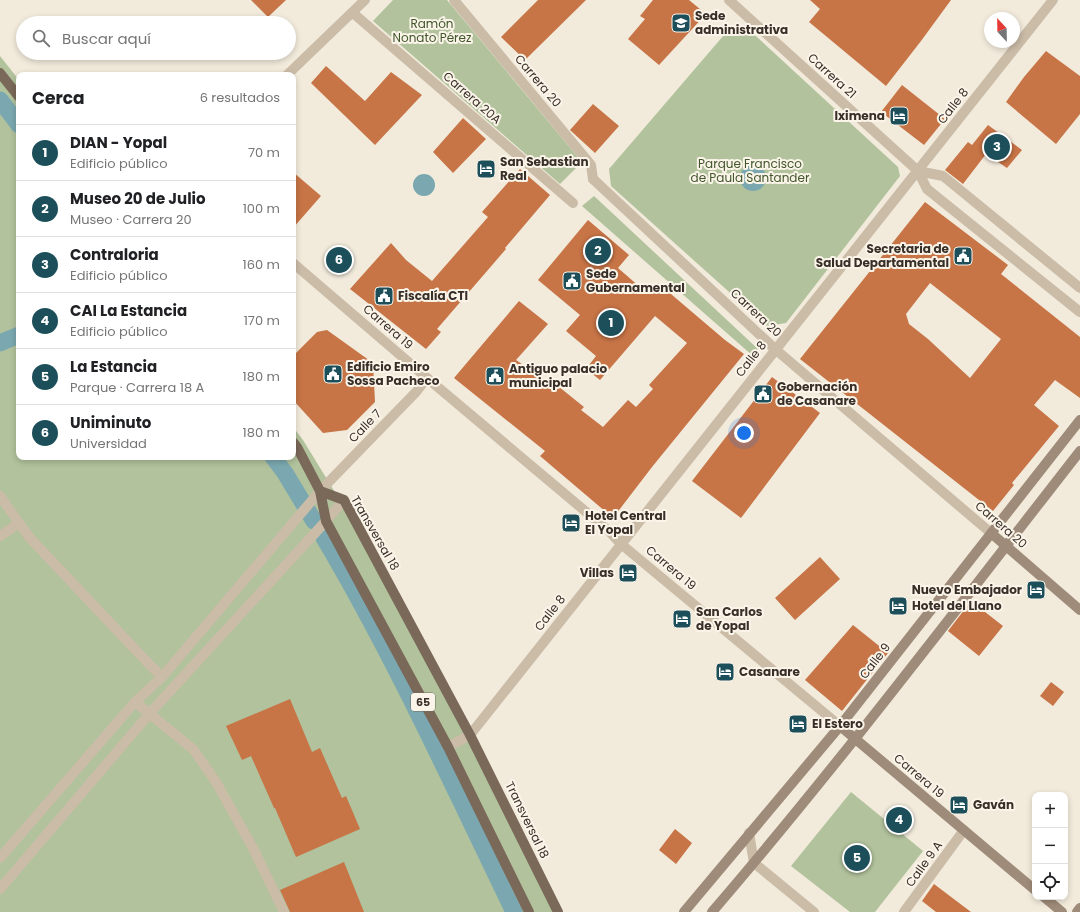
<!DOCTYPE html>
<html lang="es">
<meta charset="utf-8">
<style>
:root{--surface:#fff;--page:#f2f2f2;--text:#202124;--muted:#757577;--line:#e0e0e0;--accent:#1d4f5a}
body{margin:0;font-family:Poppins,sans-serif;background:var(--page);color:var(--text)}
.controls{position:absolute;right:12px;bottom:12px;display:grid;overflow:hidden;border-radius:8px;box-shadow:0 2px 6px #0003}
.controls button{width:36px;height:36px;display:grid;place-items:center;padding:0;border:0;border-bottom:1px solid var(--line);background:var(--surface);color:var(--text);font:20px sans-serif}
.compass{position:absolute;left:984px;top:12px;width:36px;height:36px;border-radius:50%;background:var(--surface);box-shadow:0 2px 6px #0003;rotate:338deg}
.you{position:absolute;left:744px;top:433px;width:14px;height:14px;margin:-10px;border:3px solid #fff;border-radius:50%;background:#1a73e8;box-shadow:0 0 0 6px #1a73e833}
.badge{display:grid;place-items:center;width:26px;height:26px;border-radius:50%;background:var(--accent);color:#fff;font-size:13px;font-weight:700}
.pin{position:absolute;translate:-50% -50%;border:2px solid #fff;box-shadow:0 1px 4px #0006}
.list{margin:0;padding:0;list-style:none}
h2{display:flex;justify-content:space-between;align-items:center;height:52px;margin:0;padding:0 16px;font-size:17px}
h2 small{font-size:13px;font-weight:400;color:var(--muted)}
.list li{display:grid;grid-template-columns:26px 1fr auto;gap:12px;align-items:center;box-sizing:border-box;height:56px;padding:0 16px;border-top:1px solid var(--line)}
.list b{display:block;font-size:15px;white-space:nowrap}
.list p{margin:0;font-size:13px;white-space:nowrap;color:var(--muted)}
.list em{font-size:13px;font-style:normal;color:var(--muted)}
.icon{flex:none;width:22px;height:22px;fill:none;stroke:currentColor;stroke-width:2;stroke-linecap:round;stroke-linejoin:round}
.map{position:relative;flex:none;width:1080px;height:912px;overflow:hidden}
.search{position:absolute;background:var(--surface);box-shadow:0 2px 6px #0003;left:16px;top:16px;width:280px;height:44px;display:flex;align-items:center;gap:10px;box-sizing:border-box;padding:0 14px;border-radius:22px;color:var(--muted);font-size:15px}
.panel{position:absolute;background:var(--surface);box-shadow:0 2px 6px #0003;left:16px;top:72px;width:280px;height:388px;border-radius:8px}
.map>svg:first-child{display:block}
.green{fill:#b1c29c}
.water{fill:#7ba8b0}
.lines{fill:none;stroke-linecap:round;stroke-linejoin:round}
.canal{stroke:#7ba8b0;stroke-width:17}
.building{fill:#c77446;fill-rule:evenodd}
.pedestrian{stroke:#cbbca8;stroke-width:10}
.minor{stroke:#cbbca8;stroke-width:10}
.secondary{stroke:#9f8b79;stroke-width:10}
.primary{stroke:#7a6859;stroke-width:10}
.labels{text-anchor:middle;stroke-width:4;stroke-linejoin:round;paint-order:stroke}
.shield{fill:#faf4e9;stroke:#726a62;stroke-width:1}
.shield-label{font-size:11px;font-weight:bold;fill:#382f28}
.poi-label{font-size:12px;font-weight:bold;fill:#382f28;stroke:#faf4e9;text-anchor:start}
.park-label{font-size:12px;fill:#42562c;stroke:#faf4e9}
.street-label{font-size:12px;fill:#382f28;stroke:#faf4e9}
</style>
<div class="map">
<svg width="1080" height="912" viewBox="0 0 1080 912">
<rect width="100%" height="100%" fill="#f2ebdc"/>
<path class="green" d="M393 0H447L582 162 560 184 373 21Z
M745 26 898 167 900 176 786 323 767 326 611 186 609 169 730 28Z
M0 56 19 80V457H293V427L303 440 344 507 465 732 553 912H0Z
M594 196 758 349 753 356 582 206Z
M851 792 923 851 875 912H850L791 866Z"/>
<path class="water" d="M740 178a13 13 0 1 1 26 0a13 13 0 1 1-26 0Z
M413 185a11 11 0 1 1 22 0a11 11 0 1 1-22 0Z"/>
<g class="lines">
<path class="canal" d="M0 100 19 125
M0 343 19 335
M273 457 285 473 314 521
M324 538C395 658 453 786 514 912"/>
</g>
<path class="building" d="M251 0H286L268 17Z
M538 0H586L525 60 501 37Z
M653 0H689L706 14 659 65 628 39 645 19 640 16Z
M810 0H951L921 41 886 86 809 22 820 9Z
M1046 51 1080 76V114L1056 144 1006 102 1024 77Z
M326 66 365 101 391 72 422 95 375 145 311 83Z
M902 85 945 119 924 145 881 112Z
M593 104 619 126 595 153 570 130Z
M463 118 486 139 453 173 433 152Z
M988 125 1022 150 1007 168 986 154 963 184 945 170 968 142 972 145Z
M520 169 550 195 505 248 506 249 437 329 441 332 426 349 350 289 391 243 406 260 432 281 488 217 482 212Z
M293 172 321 196 293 228Z
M925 202 1008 265 1001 274 1080 337V398L1055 380 1034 405 1059 426 1012 483 1014 485 993 511 800 359ZM930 283 1001 339 970 378 928 339 909 324 906 314Z
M588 220 629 255 618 268 648 294 658 283 725 340 744 354 652 467 613 518 540 456 545 451 454 378 519 301 548 324 516 360 551 384 553 382 584 407 581 410 603 427 628 400 636 407 653 389 649 385 687 343 655 316 600 380 586 369 596 356 566 331 580 315 538 280Z
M327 330 373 363 375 402 347 430 323 433 294 401 293 356 317 332Z
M772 377 820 413 741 518 692 481Z
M820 557 840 579 795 620 775 598Z
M971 601 1003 626 979 656 948 631Z
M853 625 888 653 842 711 805 680Z
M1051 682 1064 692 1053 706 1040 696Z
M290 699 312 752 320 748 342 798 346 796 360 829 296 857 275 808H274L251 756 242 760 226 726Z
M675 829 692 843 676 864 659 850Z
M344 862 364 912H290L280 890Z
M934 884 971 912H936L922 901Z"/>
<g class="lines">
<path class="pedestrian" d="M454 0 591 165 593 179
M353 13 573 203
M320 491 416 392 427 378"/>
<path class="minor" d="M729 0 918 171 927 189 1080 312
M287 75 365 0
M918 171 943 176 1080 288
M593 179 775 349 991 533
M293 263 427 378 610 532 621 544 840 726
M0 496 29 537 148 663 162 677
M0 536 19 523
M135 702 193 749 216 782 253 848 284 912
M448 747 470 735 1053 0
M749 833 754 863 814 912
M0 858 135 702 162 677 320 491
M0 889 150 713 326 521 344 500
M904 912 964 830"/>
<path class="secondary" d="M991 533 1080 610
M840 726 1035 890
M1044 897 1062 912
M684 912 840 726 1080 420
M712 912C840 763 959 606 1080 451
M1077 912 1080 908"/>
<path class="primary" d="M0 73 19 97
M293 442 297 447 320 491 326 521 448 747 529 912
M320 491 344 500 470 735 558 912"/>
</g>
<defs>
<g id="university-square" transform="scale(1)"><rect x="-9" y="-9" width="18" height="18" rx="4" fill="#1d4f5a" stroke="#faf4e9"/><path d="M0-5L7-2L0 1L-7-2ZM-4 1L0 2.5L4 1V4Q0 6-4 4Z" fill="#fff"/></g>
<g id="hotel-square" transform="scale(1)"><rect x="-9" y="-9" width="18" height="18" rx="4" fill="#1d4f5a" stroke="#faf4e9"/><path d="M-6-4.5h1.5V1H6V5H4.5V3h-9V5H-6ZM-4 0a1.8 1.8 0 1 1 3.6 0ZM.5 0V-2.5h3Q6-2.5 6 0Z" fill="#fff"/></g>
<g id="civic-square" transform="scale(1)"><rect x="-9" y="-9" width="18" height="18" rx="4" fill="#1d4f5a" stroke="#faf4e9"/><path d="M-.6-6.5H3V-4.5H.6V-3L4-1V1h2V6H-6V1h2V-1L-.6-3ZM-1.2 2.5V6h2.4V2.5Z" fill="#fff"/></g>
</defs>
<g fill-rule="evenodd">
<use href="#university-square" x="681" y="23"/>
<use href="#hotel-square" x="899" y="116"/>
<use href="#hotel-square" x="486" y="169"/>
<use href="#civic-square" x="963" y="256"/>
<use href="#civic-square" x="572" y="281"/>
<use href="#civic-square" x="384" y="296"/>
<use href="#civic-square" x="333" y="374"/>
<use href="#civic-square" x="495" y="376"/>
<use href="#civic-square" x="763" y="394"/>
<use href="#hotel-square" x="571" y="523"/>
<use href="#hotel-square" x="628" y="573"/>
<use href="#hotel-square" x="1036" y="590"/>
<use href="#hotel-square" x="898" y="606"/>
<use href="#hotel-square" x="682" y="619"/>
<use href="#hotel-square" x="725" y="672"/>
<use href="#hotel-square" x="798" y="724"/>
<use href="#hotel-square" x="959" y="805"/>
</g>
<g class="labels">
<rect class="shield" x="411" y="693" width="24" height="18" rx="3"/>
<g class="shield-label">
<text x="423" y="706">65</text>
</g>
<g class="poi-label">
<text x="695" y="20">Sede<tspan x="695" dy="14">administrativa</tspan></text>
<text x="885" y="120" text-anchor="end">Iximena</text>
<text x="500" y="166">San Sebastian<tspan x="500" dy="14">Real</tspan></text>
<text x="949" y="253" text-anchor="end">Secretaria de<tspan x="949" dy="14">Salud Departamental</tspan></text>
<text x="586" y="278">Sede<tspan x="586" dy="14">Gubernamental</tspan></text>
<text x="398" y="300">Fiscalía CTI</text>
<text x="347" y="371">Edificio Emiro<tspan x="347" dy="14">Sossa Pacheco</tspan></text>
<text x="509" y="373">Antiguo palacio<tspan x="509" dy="14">municipal</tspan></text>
<text x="777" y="391">Gobernación<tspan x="777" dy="14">de Casanare</tspan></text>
<text x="585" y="520">Hotel Central<tspan x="585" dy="14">El Yopal</tspan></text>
<text x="614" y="577" text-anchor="end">Villas</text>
<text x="1022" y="594" text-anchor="end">Nuevo Embajador</text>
<text x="912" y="610">Hotel del Llano</text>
<text x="696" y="616">San Carlos<tspan x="696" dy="14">de Yopal</tspan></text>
<text x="739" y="676">Casanare</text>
<text x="812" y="728">El Estero</text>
<text x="973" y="809">Gaván</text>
</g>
<g class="park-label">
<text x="432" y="28">Ramón<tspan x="432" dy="14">Nonato Pérez</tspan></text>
<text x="750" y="168">Parque Francisco<tspan x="750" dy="14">de Paula Santander</tspan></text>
</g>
<g class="street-label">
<text transform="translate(832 76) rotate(42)" y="4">Carrera 21</text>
<text transform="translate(538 81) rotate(50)" y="4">Carrera 20</text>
<text transform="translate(472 98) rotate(41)" y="4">Carrera 20A</text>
<text transform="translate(953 106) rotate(-52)" y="4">Calle 8</text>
<text transform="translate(756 313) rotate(43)" y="4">Carrera 20</text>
<text transform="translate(388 327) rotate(41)" y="4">Carrera 19</text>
<text transform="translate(751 359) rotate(-52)" y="4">Calle 8</text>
<text transform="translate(365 426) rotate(-46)" y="4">Calle 7</text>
<text transform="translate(1001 525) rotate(41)" y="4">Carrera 20</text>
<text transform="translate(375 533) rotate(60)" y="4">Transversal 18</text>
<text transform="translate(671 568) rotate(40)" y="4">Carrera 19</text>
<text transform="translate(550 613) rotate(-52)" y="4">Calle 8</text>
<text transform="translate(875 661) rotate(-52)" y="4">Calle 9</text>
<text transform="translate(919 776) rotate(40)" y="4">Carrera 19</text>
<text transform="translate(527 820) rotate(64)" y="4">Transversal 18</text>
<text transform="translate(924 864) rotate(-54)" y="4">Calle 9 A</text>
</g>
</g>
</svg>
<div class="controls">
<button>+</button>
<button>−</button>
<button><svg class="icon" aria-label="locate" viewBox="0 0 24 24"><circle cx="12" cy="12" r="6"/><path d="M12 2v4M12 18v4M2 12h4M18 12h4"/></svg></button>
</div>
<svg class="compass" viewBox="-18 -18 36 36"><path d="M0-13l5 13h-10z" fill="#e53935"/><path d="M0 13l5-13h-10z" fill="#757577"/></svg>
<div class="you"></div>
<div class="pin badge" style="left:611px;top:323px">1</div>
<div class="pin badge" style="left:598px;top:251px">2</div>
<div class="pin badge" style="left:997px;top:147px">3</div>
<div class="pin badge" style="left:899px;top:820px">4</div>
<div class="pin badge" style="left:857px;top:858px">5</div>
<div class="pin badge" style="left:339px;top:260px">6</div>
<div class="search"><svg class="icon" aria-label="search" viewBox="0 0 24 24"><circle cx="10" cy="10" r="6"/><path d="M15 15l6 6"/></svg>Buscar aquí</div>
<section class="panel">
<h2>Cerca<small>6 resultados</small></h2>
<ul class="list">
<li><span class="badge">1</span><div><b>DIAN - Yopal</b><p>Edificio público</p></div><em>70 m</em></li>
<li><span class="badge">2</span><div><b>Museo 20 de Julio</b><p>Museo · Carrera 20</p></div><em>100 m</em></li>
<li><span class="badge">3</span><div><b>Contraloria</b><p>Edificio público</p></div><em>160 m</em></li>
<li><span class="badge">4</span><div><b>CAI La Estancia</b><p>Edificio público</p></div><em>170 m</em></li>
<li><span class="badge">5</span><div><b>La Estancia</b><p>Parque · Carrera 18 A</p></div><em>180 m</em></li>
<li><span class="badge">6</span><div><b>Uniminuto</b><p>Universidad</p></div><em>180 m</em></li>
</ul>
</section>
</div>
